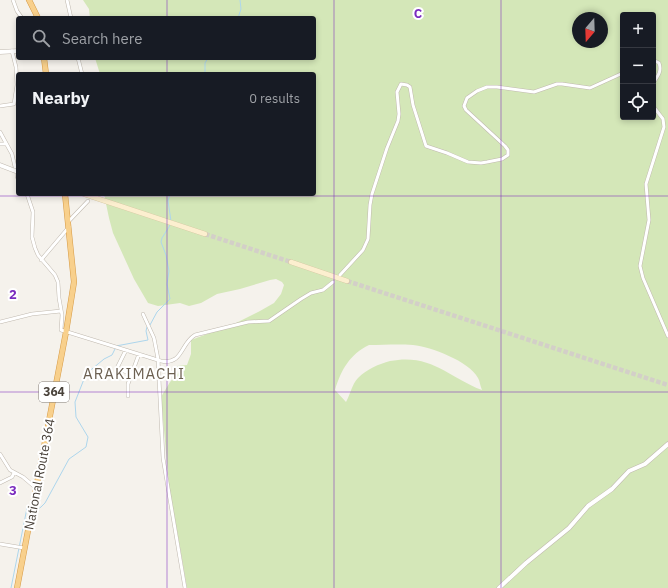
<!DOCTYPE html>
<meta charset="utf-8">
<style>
:root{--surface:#171b24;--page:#242831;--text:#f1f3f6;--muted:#9ea1a6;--line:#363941}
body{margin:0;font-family:"IBM Plex Sans",sans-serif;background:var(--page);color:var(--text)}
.controls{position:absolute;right:12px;top:12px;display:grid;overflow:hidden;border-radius:4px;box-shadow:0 2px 6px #0003}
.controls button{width:36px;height:36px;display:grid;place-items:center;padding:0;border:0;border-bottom:1px solid var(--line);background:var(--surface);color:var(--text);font:20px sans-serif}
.compass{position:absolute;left:572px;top:12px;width:36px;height:36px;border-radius:50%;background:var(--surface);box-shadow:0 2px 6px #0003;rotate:199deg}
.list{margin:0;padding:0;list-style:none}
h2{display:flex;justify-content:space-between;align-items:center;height:52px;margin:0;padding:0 16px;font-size:17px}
h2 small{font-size:13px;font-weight:400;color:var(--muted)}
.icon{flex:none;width:22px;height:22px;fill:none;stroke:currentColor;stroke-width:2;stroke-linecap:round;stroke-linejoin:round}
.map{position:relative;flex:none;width:668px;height:588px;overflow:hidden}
.search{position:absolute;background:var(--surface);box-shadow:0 2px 6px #0003;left:16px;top:16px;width:300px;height:44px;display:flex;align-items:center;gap:10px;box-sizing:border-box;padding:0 14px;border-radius:4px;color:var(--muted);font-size:15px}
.panel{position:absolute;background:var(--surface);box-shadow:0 2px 6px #0003;left:16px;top:72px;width:300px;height:124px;border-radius:4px}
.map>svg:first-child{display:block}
.green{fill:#d4e7b8;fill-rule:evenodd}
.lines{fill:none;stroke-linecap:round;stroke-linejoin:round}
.stream{stroke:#add6ed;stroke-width:1}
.secondary-tunnel{stroke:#d3cfc8;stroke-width:4.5;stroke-dasharray:4.5 2;stroke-linecap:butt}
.minor-casing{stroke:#c0b9af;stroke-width:4}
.tertiary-casing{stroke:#c0b9af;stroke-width:5}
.secondary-casing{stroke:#d2c29e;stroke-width:5.5}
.trunk-casing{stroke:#d69a45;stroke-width:6}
.minor{stroke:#fff;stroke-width:3}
.tertiary{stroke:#fff;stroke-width:4}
.secondary{stroke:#fcefcf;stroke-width:4.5}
.trunk{stroke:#f8d08c;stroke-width:5}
.grid{fill:none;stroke:#7b2cbf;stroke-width:1;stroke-opacity:0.55}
.labels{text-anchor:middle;stroke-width:4;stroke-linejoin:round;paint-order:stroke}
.shield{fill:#fff;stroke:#807b75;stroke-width:1}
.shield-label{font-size:12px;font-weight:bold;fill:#49423a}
.street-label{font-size:13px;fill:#49423a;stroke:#fff}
.quarter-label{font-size:15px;letter-spacing:1px;fill:#6c6051;stroke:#fff}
.grid-label{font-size:13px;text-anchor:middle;font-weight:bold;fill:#7b2cbf;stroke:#fff;stroke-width:4;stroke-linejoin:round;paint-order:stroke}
</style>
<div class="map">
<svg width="668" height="588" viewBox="0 0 668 588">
<rect width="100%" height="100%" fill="#f5f2ec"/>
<path class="green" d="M83 0H668V588H187L169 485 161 397 170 382 180 371 177 366 187 365 191 354V340L234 324 260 311 274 303 281 294 284 285 282 282 276 279 270 280 240 289 217 294 201 303 189 306 180 303 158 306 148 303 134 279 113 233 109 218 104 194H314V74H100L95 58H314V18H90L89 9ZM623 15H653V117H623ZM578 18H602V42H578ZM369 345C383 345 398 344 413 345 431 347 469 361 478 378 480 381 480 386 482 390 448 377 431 353 390 361 379 364 367 369 358 378 352 384 350 395 346 402L335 390C341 370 350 354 369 345Z"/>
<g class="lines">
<path class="stream" d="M238 18 241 9 240 0
M205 74V63L208 58
M170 194 168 201 171 221
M150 325 157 312 170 299 167 284 169 271 166 255 161 242 162 238 169 227 170 224
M116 346 148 340 146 331 147 327
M37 510 41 507 45 503 69 459 86 447 88 437 76 417 75 402 86 374 104 359 112 355 115 349
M11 588 27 508 29 509"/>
<path class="secondary-tunnel" d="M205 234 291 262
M347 281 668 385"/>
<g class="minor-casing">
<path id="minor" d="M13 0 17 11 22 18
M67 0 71 18
M78 58 82 74
M653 60 659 63C662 71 658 76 653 83
M0 106 14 104 17 85 16 67 12 51
M653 106 663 119 664 127 646 184 649 220 640 266 643 278 668 336
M0 132 12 154 15 167
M0 144H6
M17 176 18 179
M27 194 33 212 32 237 35 248 38 255 55 275 58 282 59 298 62 315 61 330 161 361C183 365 180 344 195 335L248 322 269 321 301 299 311 293 323 290 333 282
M68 222 88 201
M41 260 69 227
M340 275 363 250 368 239 370 205 372 194 387 148 398 121 399 114 397 92 401 84 407 85 410 87 413 105 426 146 447 153 468 162 481 163 487 162 502 159 508 155V150L505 146 466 110 464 106 467 98 477 91 487 87H497L534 92 557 84H562L590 88 623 73
M143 314 154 338 158 359 163 458 185 588
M0 322 32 314 61 311
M126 350 117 368 131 374
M128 396V384L139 354
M0 454 10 470 23 477 36 488
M0 483 12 477 14 473
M0 544 24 548"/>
</g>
<g class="tertiary-casing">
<path id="tertiary" d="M0 52 18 51
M0 165 18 172
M499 588 526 563 569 528 588 506 612 489 629 471 645 464 668 444"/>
</g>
<g class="secondary-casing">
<path id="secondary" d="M84 194 205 234
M291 262 347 281"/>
</g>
<g class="trunk-casing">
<path id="trunk" d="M29 0 38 18
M44 58 46 74
M17 588 66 332 74 282 65 194"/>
</g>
<use href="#minor" class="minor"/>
<use href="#tertiary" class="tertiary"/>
<use href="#secondary" class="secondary"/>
<use href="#trunk" class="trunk"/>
</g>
<path class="grid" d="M167 0V18M334 0V588M501 0V588M167 58V74M167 194V588M0 196H668M0 392H668"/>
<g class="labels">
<rect class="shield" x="39" y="382" width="30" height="20" rx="3"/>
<g class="shield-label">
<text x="54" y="396">364</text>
</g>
<g class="street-label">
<text transform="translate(39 474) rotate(-79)" y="5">National Route 364</text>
</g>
<g class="quarter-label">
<text x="134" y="379">ARAKIMACHI</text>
</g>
</g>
<g class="grid-label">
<text x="418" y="18">C</text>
<text x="13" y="299">2</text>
<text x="13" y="495">3</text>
</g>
</svg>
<div class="controls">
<button>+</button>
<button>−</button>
<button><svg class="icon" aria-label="locate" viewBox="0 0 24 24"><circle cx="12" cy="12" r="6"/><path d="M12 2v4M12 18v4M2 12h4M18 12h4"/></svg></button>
</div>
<svg class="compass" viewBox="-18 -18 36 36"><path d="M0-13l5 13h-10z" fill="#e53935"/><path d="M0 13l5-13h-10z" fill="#9ea1a6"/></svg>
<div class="search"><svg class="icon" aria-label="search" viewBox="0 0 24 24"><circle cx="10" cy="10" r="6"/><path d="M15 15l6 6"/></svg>Search here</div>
<section class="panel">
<h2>Nearby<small>0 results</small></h2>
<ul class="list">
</ul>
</section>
</div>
